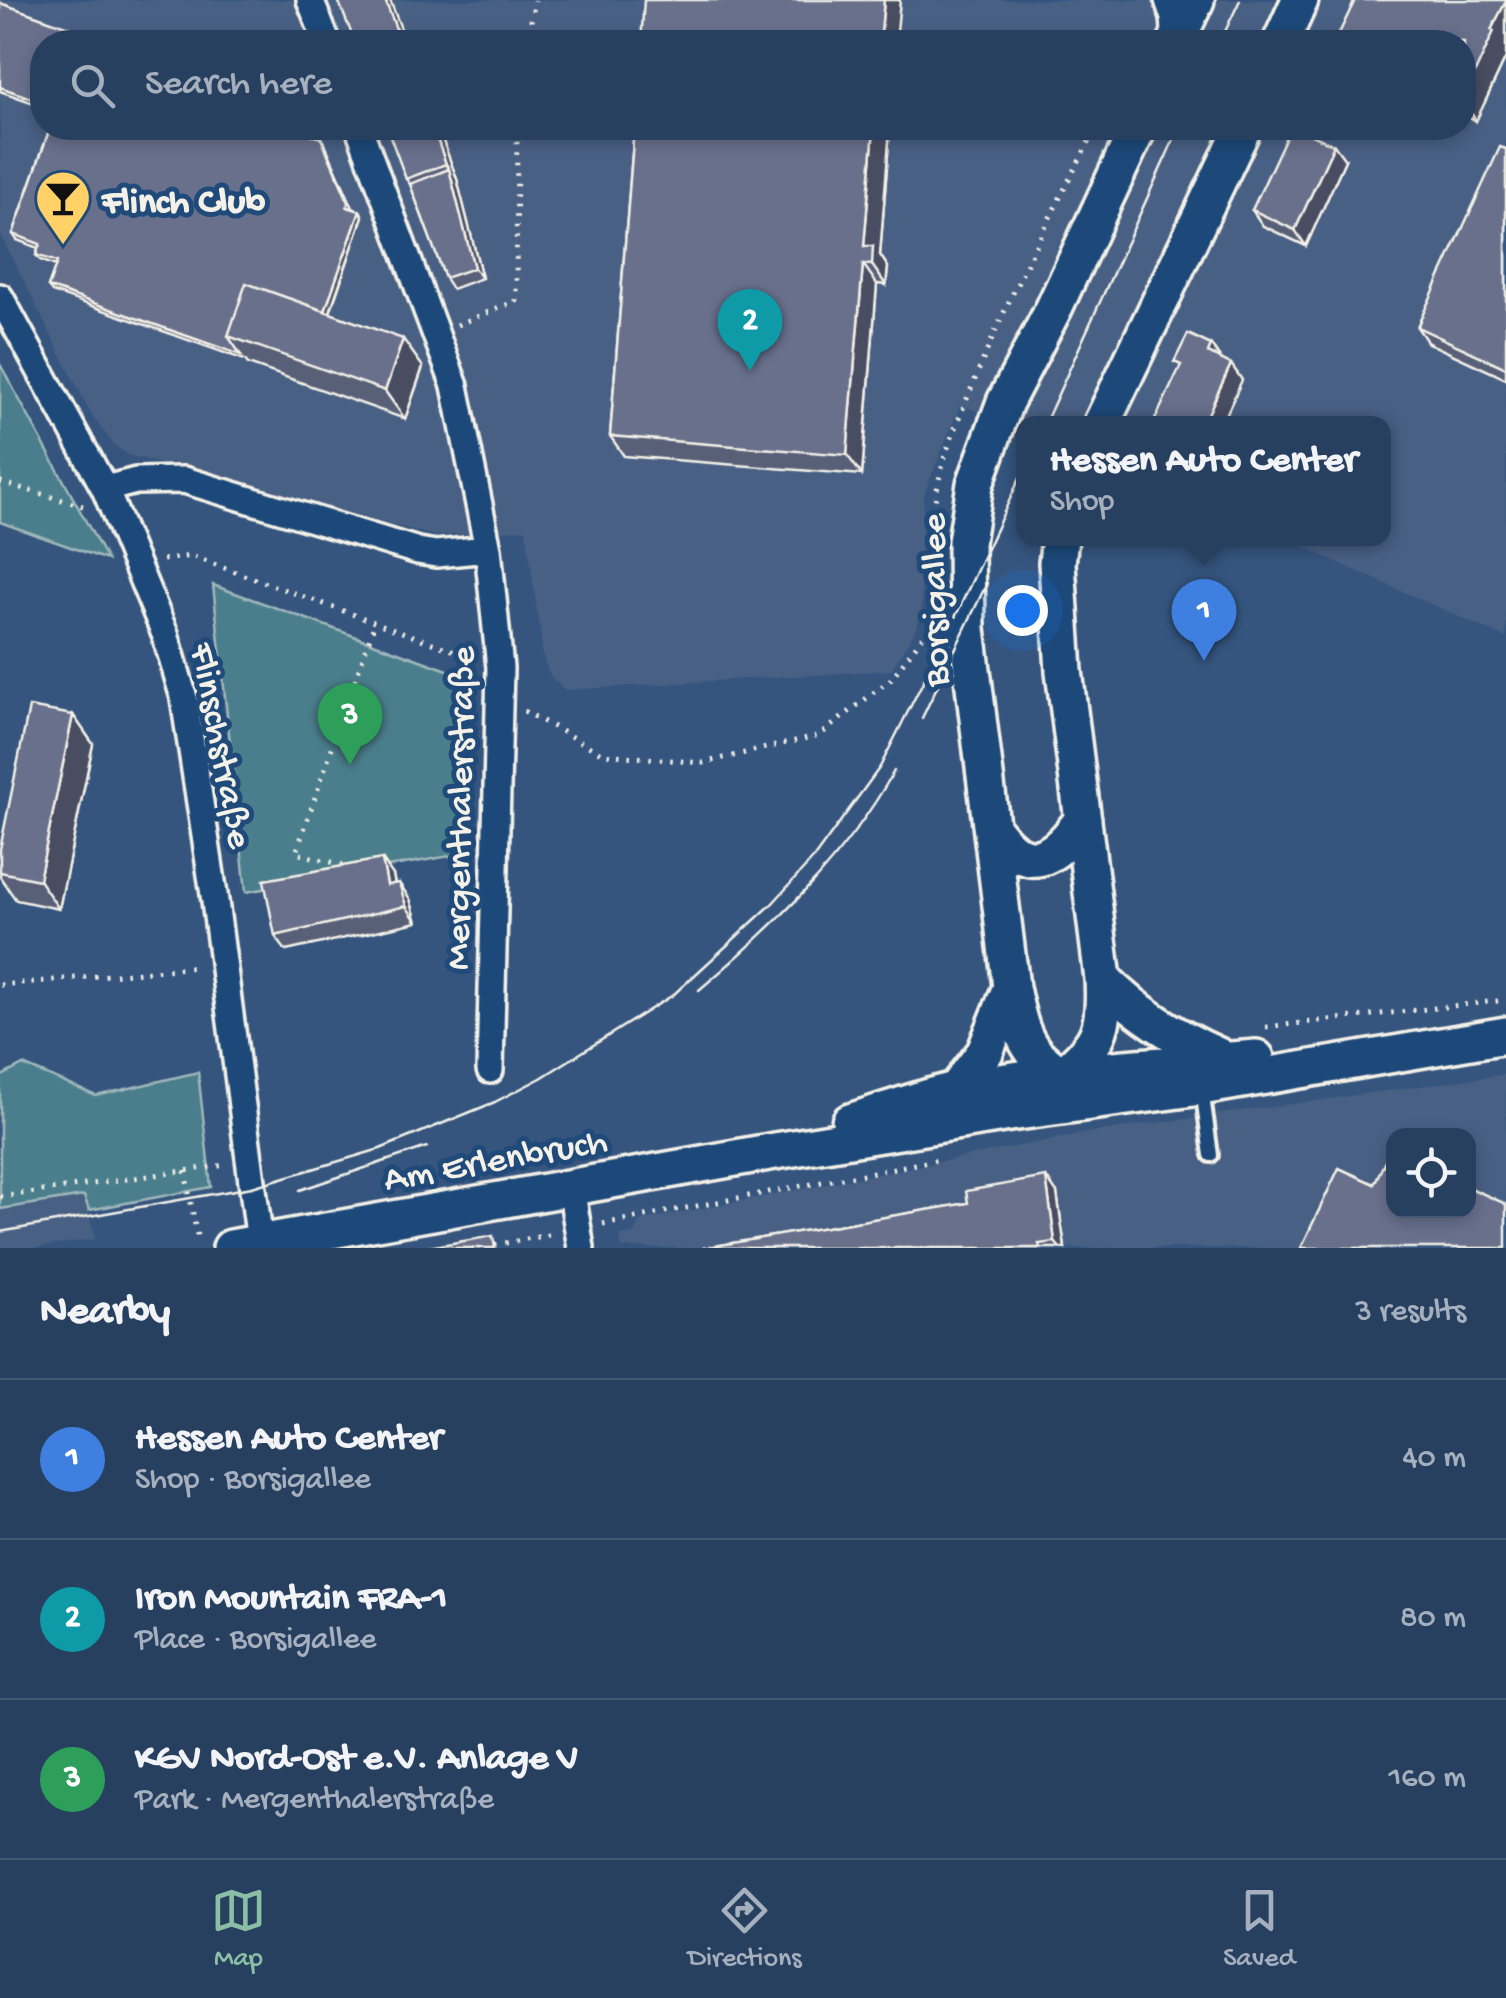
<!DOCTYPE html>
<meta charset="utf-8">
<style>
:root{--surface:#28405f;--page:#304765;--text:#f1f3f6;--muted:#a5afbd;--line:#445974;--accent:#8abfa5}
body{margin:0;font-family:"Gochi Hand",sans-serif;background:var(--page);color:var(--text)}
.controls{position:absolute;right:30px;bottom:30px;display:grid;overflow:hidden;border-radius:20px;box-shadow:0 5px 15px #0003}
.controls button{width:90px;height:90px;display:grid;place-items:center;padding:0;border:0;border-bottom:2px solid var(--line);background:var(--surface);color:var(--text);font:50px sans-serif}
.you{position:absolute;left:1022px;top:610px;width:35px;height:35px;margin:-25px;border:8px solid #fff;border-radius:50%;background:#1a73e8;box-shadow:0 0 0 15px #1a73e833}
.badge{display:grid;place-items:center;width:65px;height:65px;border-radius:50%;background:var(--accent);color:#fff;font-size:32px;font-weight:700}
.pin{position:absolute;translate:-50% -82px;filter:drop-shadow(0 2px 5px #0008)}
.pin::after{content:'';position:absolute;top:52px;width:35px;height:30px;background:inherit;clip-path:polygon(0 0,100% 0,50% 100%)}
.popup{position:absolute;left:1016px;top:416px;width:375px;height:130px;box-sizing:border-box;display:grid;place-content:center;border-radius:20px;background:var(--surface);filter:drop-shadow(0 2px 8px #0005);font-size:32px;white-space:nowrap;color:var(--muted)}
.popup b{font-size:38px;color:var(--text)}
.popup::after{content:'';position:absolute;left:50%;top:100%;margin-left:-20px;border:20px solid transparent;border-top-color:var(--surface)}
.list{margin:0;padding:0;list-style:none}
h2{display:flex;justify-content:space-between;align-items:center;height:130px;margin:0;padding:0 40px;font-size:42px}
h2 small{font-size:32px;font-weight:400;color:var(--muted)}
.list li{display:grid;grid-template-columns:65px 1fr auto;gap:30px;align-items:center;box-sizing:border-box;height:160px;padding:0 40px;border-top:2px solid var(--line)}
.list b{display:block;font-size:38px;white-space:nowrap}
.list p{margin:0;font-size:32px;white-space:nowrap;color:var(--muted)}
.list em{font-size:32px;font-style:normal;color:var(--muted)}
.icon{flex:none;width:55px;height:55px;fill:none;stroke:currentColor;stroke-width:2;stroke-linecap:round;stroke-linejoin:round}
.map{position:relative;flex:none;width:1506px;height:1248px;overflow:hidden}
.search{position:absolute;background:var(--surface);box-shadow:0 5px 15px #0003;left:30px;right:30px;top:30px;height:110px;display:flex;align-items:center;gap:25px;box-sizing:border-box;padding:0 35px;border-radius:40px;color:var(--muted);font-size:38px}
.sheet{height:610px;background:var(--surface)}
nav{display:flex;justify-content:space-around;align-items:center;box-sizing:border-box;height:140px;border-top:2px solid var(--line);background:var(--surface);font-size:28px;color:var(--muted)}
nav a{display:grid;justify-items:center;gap:5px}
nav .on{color:var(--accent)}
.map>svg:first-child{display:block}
.built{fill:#486085;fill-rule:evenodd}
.green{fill:#4b7e8c;stroke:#a0b8ba;stroke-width:2.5}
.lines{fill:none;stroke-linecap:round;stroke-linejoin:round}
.lane-casing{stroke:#f4f1e8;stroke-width:20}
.street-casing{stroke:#f4f1e8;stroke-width:32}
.secondary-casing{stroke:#f4f1e8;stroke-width:42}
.path{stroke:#f4f1e8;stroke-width:5;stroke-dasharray:2.5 8;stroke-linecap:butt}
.lane{stroke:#1f4a7a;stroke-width:12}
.street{stroke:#1f4a7a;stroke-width:25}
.secondary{stroke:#1f4a7a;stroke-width:35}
.tram{stroke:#f4f1e8;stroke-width:2.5}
.wall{fill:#596078;stroke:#f4f1e8;stroke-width:2.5}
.shaded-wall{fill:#494e62;stroke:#f4f1e8;stroke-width:2.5}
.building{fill:#68708c;stroke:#f4f1e8;stroke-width:2.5}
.labels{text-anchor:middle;stroke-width:10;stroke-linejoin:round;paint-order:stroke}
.poi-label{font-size:38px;font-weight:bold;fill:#f4f1e8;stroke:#1f4a7a;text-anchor:start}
.street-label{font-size:38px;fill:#f4f1e8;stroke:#1f4a7a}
</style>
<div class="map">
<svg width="1506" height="1248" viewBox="0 0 1506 1248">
<rect width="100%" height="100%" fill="#35557f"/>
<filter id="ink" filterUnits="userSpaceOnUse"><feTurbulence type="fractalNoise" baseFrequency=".01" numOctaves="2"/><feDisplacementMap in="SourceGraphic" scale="20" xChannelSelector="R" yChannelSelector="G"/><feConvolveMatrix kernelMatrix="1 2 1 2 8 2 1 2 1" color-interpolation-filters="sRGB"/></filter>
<g filter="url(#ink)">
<path class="built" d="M0 0H1506V638L1286 539 1384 538V423H1024V428L960 405 924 494 920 553 922 612 914 633 891 670 565 690 551 677 544 661 526 529 435 536 128 455 114 445 91 414 0 234ZM42 42H1464V128H42Z
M1506 1074V1248H622L620 1236 635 1233 639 1221 1086 1133ZM1394 1136H1468V1210H1394Z
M85 1196 95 1239 36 1248H0V1209Z"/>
<path class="green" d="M0 364 107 560 0 522Z
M213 585 467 677V853L246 892Z
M23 1065 96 1096 198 1072 211 1187 89 1210 84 1196 0 1209V1077Z"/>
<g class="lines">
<g class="lane-casing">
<path id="lane" d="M1202 1089 1211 1155"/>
</g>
<g class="street-casing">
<path id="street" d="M310 0 327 42
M1168 0 1174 18 1176 42
M359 128 455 386 488 549 500 668 490 1070
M0 297 105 489 165 634 184 698 215 901 260 1242
M105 489 136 481 184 480 418 551 436 554 488 549
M571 1187 581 1248"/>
</g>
<g class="secondary-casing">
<path id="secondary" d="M1176 42 1196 0
M1281 42 1300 0
M1102 423 1243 128
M992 828C1027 877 1053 861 1083 819
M1103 979C1138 1014 1173 1036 1218 1056
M1011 988C1022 1036 1025 1057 1073 1080
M1059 1077C1099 1045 1106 1030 1103 979L1064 671 1057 563 1060 538
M956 1090 985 1052 1011 987 967 629 966 542 975 484 1005 402 1054 308 1138 128
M850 1122C886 1111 923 1097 960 1089 1058 1070 1157 1066 1256 1058
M231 1248 775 1151 1010 1113 1201 1087 1506 1035"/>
</g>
<path class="path" d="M527 42 535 0
M457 325 516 301 517 128
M0 482 83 506
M933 531C934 471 954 431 976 377 1011 291 1054 209 1096 128
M163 560 191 556 474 658
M524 711 603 754 703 763 820 735 891 679 934 621
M343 865 296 853 375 622
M0 985 196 967
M1266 1027 1506 1000
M185 1171 198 1241
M0 1197 226 1165
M603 1224 936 1160
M495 1245 553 1234"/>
<use href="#lane" class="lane"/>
<use href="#street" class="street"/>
<use href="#secondary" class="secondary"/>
<path class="tram" d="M1220 42 1240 0
M1045 423 1179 128
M922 718 987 583
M699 990C774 927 846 857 894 771
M300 1190 427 1147
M0 1232 252 1187 380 1149 495 1102 541 1078 673 995 771 905 813 859 880 767 951 626 1024 469"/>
</g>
<path class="wall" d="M1506 0V57L1476 121 1464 115V42Z
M0 3 42 42V106L0 91Z
M50 128H299L298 130 321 138 352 208 360 211 363 216 330 313 423 367 405 419 248 364 245 360 52 292 48 287 56 266 40 260 36 255 38 248 17 240 13 234Z
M438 128 457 179 482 278 452 289 445 278 410 184 406 179Z
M634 128H890L880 255 888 267 886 285 877 284 862 475 624 456 610 436Z
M1506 149V379L1428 343 1417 327Z
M1345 160 1306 246 1263 226 1252 210Z
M73 715 93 744 59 909 16 900 0 877V849Z
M393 875 395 884 410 899 417 922 286 951 275 936Z
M1057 1193 1065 1248H703L968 1203Z"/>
<path class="shaded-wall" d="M385 0H390L406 42H401Z
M884 0H900L896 42H880Z
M1506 1V57L1476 121 1464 102V97L1491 30Z
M433 128H438L457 179 482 278 474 268 449 169 446 164Z
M874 128H890L880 255 888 267 886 285 872 265 864 246Z
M321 138 325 144 353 208 347 207Z
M1334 145 1345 160 1306 246 1295 230Z
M360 211 363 216 323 332 319 327Z
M863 264 877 284 862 475 847 455Z
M403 339 423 367 405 419 385 391Z
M1211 345 1222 361 1208 353Z
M1231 364 1242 380 1222 424H1208V414Z
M73 715 93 744 59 909 39 880Z
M382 859 393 875 398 901 387 885Z
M399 883 410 899 417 922 406 906Z
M1046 1177 1057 1193 1065 1248H1060L1055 1242Z"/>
<path class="building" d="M338 0H385L401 42H355Z
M644 0H884L880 42H641Z
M1355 0H1506V1L1491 30 1494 31 1464 97V42H1335Z
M0 3 112 42H42V102L0 87Z
M50 128H293L321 138 349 203 347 207 360 211 325 311 246 283 228 336 241 355 48 287 57 262 36 255 40 244 13 234Z
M387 128H433L446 164 406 179Z
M634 128H874L864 246H873L872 265 863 264 847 455 610 436Z
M1290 128H1296L1334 145 1295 230 1252 210Z
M1500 147 1506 149V368L1417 327Z
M449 169 474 268 445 278 410 184Z
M246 283 403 339 385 391 228 336Z
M1188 334 1211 345 1208 353 1231 364 1208 414 1212 416 1208 424H1153L1181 365 1174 362Z
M29 707 73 715 39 880 0 872V849Z
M382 859 387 885 399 883 406 906 275 936 264 880Z
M1390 1151 1394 1152V1210H1468V1187L1506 1204V1248H1301L1339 1168 1374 1184Z
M1046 1177 1055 1242 1039 1244 1040 1248H703L968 1203 966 1191Z
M493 1236 495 1248H423Z"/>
</g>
<defs>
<g id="bar-pin" transform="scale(2.875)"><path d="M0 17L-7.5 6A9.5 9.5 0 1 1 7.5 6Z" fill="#ffd166" stroke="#1f4a7a"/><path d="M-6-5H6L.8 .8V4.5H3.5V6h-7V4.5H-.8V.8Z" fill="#111"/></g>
</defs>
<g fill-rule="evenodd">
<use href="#bar-pin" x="63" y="198"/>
</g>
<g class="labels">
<g class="poi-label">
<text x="102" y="211">Flinch Club</text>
</g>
<g class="street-label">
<text transform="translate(932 600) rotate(-91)" y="13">Borsigallee</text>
<text transform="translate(224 745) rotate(79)" y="13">Flinschstraße</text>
<text transform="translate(457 808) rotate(-89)" y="13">Mergenthalerstraße</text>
<text transform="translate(495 1157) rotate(-10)" y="13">Am Erlenbruch</text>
</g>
</g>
</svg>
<div class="controls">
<button><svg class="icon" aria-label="locate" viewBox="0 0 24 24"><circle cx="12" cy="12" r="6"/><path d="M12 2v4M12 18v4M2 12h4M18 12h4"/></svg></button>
</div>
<div class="you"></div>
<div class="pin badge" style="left:1204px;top:661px;background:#3f7fe0">1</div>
<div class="popup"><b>Hessen Auto Center</b>Shop</div>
<div class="pin badge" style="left:750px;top:371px;background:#0f9aa8">2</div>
<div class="pin badge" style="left:350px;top:765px;background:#2e9e5b">3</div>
<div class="search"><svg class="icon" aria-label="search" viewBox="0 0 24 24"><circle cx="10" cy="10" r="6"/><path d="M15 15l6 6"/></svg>Search here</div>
</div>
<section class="sheet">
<h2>Nearby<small>3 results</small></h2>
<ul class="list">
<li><span class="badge" style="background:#3f7fe0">1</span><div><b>Hessen Auto Center</b><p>Shop · Borsigallee</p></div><em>40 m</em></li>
<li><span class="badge" style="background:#0f9aa8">2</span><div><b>Iron Mountain FRA-1</b><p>Place · Borsigallee</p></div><em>80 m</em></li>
<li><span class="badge" style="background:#2e9e5b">3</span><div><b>KGV Nord-Ost e.V. Anlage V</b><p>Park · Mergenthalerstraße</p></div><em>160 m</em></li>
</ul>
</section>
<nav>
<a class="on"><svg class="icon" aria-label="map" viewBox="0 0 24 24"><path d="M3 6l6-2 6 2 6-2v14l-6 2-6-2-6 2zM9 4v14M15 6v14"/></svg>Map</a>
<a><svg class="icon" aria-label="directions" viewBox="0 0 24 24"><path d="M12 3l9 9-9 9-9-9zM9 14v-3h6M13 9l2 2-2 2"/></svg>Directions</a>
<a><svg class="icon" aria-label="saved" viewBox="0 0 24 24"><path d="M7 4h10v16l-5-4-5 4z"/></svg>Saved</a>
</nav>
